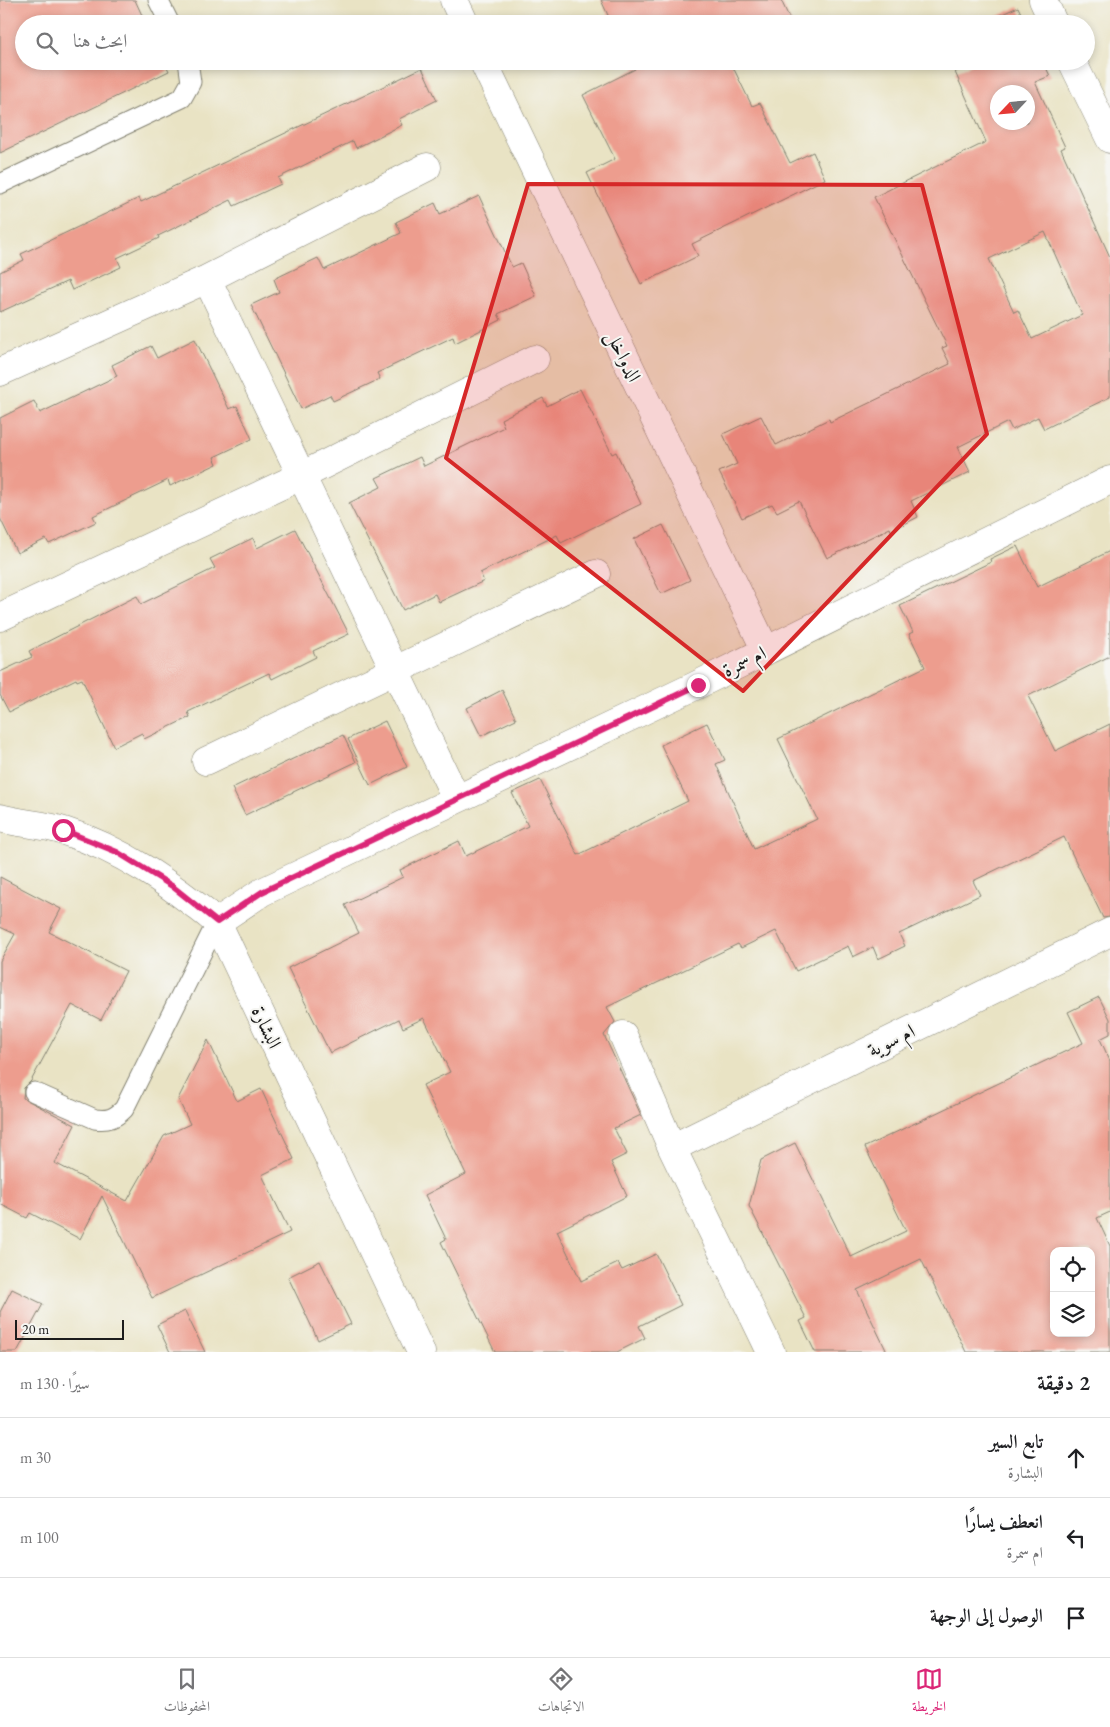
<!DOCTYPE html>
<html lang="ar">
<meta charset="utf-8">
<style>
:root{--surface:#fff;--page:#f2f2f2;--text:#202124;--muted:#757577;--line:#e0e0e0;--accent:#db2777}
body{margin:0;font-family:"EB Garamond",Amiri,serif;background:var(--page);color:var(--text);direction:rtl}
.controls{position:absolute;right:15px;bottom:15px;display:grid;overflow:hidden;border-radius:10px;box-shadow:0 2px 8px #0003}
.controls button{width:45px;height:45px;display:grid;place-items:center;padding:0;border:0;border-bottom:1px solid var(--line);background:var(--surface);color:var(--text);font:25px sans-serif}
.compass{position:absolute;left:990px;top:85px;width:45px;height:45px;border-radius:50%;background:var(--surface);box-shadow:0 2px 8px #0003;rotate:244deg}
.scale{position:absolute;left:15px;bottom:12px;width:109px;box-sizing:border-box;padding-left:5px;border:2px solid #1c1c1c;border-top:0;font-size:14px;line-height:18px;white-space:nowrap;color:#1c1c1c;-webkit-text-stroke:4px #f6f6f2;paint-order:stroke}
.stop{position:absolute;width:15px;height:15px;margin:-11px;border:4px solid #db2777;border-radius:50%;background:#fff}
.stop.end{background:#db2777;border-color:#fff;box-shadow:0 1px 5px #0008}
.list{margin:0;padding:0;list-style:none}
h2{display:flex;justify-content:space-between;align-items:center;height:65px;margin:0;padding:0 20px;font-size:21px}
h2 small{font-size:16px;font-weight:400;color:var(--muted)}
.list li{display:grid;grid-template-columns:32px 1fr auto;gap:15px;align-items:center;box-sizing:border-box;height:80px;padding:0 20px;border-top:1px solid var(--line)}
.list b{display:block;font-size:19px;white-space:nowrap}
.list p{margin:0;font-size:16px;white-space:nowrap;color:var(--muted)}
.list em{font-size:16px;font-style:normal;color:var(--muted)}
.icon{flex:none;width:28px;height:28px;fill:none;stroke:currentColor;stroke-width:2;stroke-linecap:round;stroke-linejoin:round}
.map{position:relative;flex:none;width:1110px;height:1352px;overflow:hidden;direction:ltr}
.search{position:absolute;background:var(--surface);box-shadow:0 2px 8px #0003;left:15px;right:15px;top:15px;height:55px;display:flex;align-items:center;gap:12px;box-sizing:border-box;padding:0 18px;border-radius:28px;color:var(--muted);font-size:19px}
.sheet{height:305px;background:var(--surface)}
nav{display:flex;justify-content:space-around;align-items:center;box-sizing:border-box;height:70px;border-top:1px solid var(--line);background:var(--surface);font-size:14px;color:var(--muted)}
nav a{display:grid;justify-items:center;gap:2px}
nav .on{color:var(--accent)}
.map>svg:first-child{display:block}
.building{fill:#ed9d8e;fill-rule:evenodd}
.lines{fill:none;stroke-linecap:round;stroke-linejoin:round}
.service-casing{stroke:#828070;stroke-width:21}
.minor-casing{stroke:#828070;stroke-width:29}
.service{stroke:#fff;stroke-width:19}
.minor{stroke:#fff;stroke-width:28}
.route{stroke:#db2777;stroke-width:6}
.marked{fill:#d62828;fill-opacity:0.2;stroke:#d62828;stroke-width:4;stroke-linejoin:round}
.labels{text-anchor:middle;stroke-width:4;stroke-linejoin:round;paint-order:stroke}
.street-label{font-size:20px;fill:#1c1c1c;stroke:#f6f6f2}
</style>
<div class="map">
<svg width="1110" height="1352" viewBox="0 0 1110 1352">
<rect width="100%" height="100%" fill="#f6f6f2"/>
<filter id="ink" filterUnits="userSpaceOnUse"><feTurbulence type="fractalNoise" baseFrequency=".02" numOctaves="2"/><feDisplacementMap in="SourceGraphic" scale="10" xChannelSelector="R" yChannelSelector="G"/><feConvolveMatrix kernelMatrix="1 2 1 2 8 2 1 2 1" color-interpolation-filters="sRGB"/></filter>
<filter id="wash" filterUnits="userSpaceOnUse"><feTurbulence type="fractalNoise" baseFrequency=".0096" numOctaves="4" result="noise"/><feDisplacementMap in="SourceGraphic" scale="20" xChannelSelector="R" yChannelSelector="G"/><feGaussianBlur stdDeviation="1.12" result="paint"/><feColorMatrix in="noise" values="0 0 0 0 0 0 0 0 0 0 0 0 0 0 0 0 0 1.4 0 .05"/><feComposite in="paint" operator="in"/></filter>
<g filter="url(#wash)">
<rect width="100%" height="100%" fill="#e9e3c4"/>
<g id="blocks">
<path class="building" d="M0 0H135L146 24H24V61H164L169 71 0 153Z
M601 0H781L792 24H612Z
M1018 7 1026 24H980Z
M631 61H730L752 106 760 103 790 163 813 152 825 179 692 244 698 256 641 284 587 173 615 159 583 95 635 69Z
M979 61H1043L1050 76 1035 82 1065 147 1061 149 1110 257V397L1044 429 1038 417 1012 430 1008 422 958 447 970 472 911 501 918 517 891 531 890 528 827 558 799 501 777 512 772 504 742 518 719 472 737 464 723 434 761 416 776 445 829 419 830 422 950 364 942 348 947 346 874 197 986 142 955 72ZM998 92H1028V122H998ZM1045 232 1082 315 1032 339 1018 310 1014 312 989 259Z
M422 68 437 100 399 119 402 125 356 148 353 141 278 178 281 184 234 206 231 200 158 236 159 238 117 258 121 267 72 290 68 281 0 312V272L24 260 21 254 139 198 141 202Z
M479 196 512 267 521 263 536 296 498 314 501 320 455 343 453 337 377 373 380 379 333 401 330 395 301 409 251 305 279 292 274 279 318 258 324 270 401 233 396 222 435 203 440 214Z
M195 339 229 409 237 406 252 439 214 457 217 464 170 486 168 480 93 516 96 522 49 544 46 539 17 553 0 518V418L34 401 40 413 117 376 112 365 151 346 157 358Z
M580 389 612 454 616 452 641 504 561 543 557 535 480 573 484 581 439 602 435 594 403 610 349 503 381 487 376 478 420 457 424 466 504 427 501 419 543 398 547 406Z
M663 525 690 580 661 594 634 539Z
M295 529 349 634 313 651 316 657 272 679 269 673 188 712 190 717 144 739 142 733 114 747 82 679 77 681 76 679 9 712 0 695V672L32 657 29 651 137 596 141 604 215 568 210 559 253 538 257 548Z
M1017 546 1037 587 1110 551V656L1028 696 1055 751 1110 724V917L1103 918 1064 837 973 881 980 895 899 934 905 946 878 959 873 947 853 957 848 946 796 971 776 931 741 948 738 944 607 1007 615 1022 604 1035 641 1115 614 1128 627 1154 611 1162 627 1196 557 1231 581 1281 618 1263 622 1270 656 1254 681 1305 639 1326 645 1338 617 1352H495L441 1242 446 1239 425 1195 466 1174 423 1085 450 1072 424 1018 403 1028 399 1019 330 1053 288 968 359 933 345 905 403 877 400 870 459 841 466 856 528 826 512 793 540 780 578 855 688 801 661 745 707 723 725 760 716 764 754 849 817 819 778 739 925 667 909 634 913 632 900 606 991 562 990 559Z
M502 690 516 719 481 736 467 708Z
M385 721 407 767 370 785 348 739Z
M343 735 356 762 245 815 232 788Z
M0 877 61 909 49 932 126 971 101 1020 72 1005 31 1081 24 1088 23 1098 75 1125 55 1163 127 1201 164 1136 190 1124 178 1099 208 1040 237 1101 261 1089 294 1159 262 1175 290 1232 152 1298 102 1196 80 1239 30 1213 27 1218 0 1204V961L15 934 0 927Z
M1099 997 1110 1019V1034L1100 1039 1110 1061V1212L1097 1218 1110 1246V1352H966L921 1259 857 1290 887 1352H815L800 1321 806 1318 749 1206 761 1160 795 1143 851 1257 906 1231 865 1147 1083 1043 1068 1012ZM1054 1251H1091V1333H1054Z
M320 1261 351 1324 318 1340 288 1277Z
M12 1289 43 1304 17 1352H0V1312Z
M185 1311 205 1352H170L157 1325Z"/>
</g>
</g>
<g filter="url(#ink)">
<use href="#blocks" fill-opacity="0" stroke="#828070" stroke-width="1"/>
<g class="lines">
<g class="service-casing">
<path id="service" d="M158 0 170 24
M0 184 182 98 191 82 188 61
M34 1092 95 1119C108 1121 115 1118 124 1109L217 922"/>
</g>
<g class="minor-casing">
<path id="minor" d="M454 0 465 24
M1043 0 1054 24
M483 61 766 651
M1072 61 1110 139
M207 279 456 798
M0 372 207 279 427 167
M0 617 303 475 535 359
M206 761 596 574
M0 818C21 824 43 824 64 831 122 849 170 884 217 922L421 1352
M217 922 262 892 697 685 1110 480
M623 1035 672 1148 771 1352
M672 1148 1110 932"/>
</g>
<use href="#service" class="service"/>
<use href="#minor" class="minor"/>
</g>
</g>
<g class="lines" filter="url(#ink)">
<path class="route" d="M63 830 117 852 172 886 217 922 262 892 698 685"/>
</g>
<path class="marked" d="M528 184 922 185 987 434 743 691 446 458Z"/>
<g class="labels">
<g class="street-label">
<text transform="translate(624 356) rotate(64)" y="7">الدواخل</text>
<text transform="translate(744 661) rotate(-26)" y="7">ام سمرة</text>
<text transform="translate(267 1027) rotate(65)" y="7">البشارة</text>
<text transform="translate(891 1040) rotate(-26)" y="7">ام سوية</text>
</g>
</g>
</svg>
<div class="controls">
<button><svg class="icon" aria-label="locate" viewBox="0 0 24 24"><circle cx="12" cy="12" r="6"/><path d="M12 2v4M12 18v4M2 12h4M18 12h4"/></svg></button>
<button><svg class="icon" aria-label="layers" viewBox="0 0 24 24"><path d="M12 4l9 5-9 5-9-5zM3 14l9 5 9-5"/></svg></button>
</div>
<svg class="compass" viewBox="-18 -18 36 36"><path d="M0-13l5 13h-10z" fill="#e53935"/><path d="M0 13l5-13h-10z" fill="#757577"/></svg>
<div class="scale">20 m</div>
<div class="stop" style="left:63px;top:830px"></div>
<div class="stop end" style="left:698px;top:685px"></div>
<div class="search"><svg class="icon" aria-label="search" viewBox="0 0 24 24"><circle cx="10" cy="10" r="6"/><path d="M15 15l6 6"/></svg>ابحث هنا</div>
</div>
<section class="sheet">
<h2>2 دقيقة<small>سيرًا · 130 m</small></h2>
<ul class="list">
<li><svg class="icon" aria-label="ahead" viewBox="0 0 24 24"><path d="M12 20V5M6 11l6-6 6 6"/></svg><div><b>تابع السير</b><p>البشارة</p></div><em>30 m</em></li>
<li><svg class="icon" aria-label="left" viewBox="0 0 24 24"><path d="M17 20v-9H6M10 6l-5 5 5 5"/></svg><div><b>انعطف يسارًا</b><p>ام سمرة</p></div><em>100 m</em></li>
<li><svg class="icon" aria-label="arrive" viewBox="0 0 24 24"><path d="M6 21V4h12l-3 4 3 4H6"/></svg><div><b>الوصول إلى الوجهة</b></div></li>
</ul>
</section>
<nav>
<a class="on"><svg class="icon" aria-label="map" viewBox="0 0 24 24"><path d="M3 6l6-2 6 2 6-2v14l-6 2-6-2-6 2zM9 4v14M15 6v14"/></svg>الخريطة</a>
<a><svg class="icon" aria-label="directions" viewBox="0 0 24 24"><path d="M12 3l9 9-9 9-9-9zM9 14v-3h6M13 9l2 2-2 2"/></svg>الاتجاهات</a>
<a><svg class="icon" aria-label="saved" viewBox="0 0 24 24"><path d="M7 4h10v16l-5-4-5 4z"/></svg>المحفوظات</a>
</nav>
